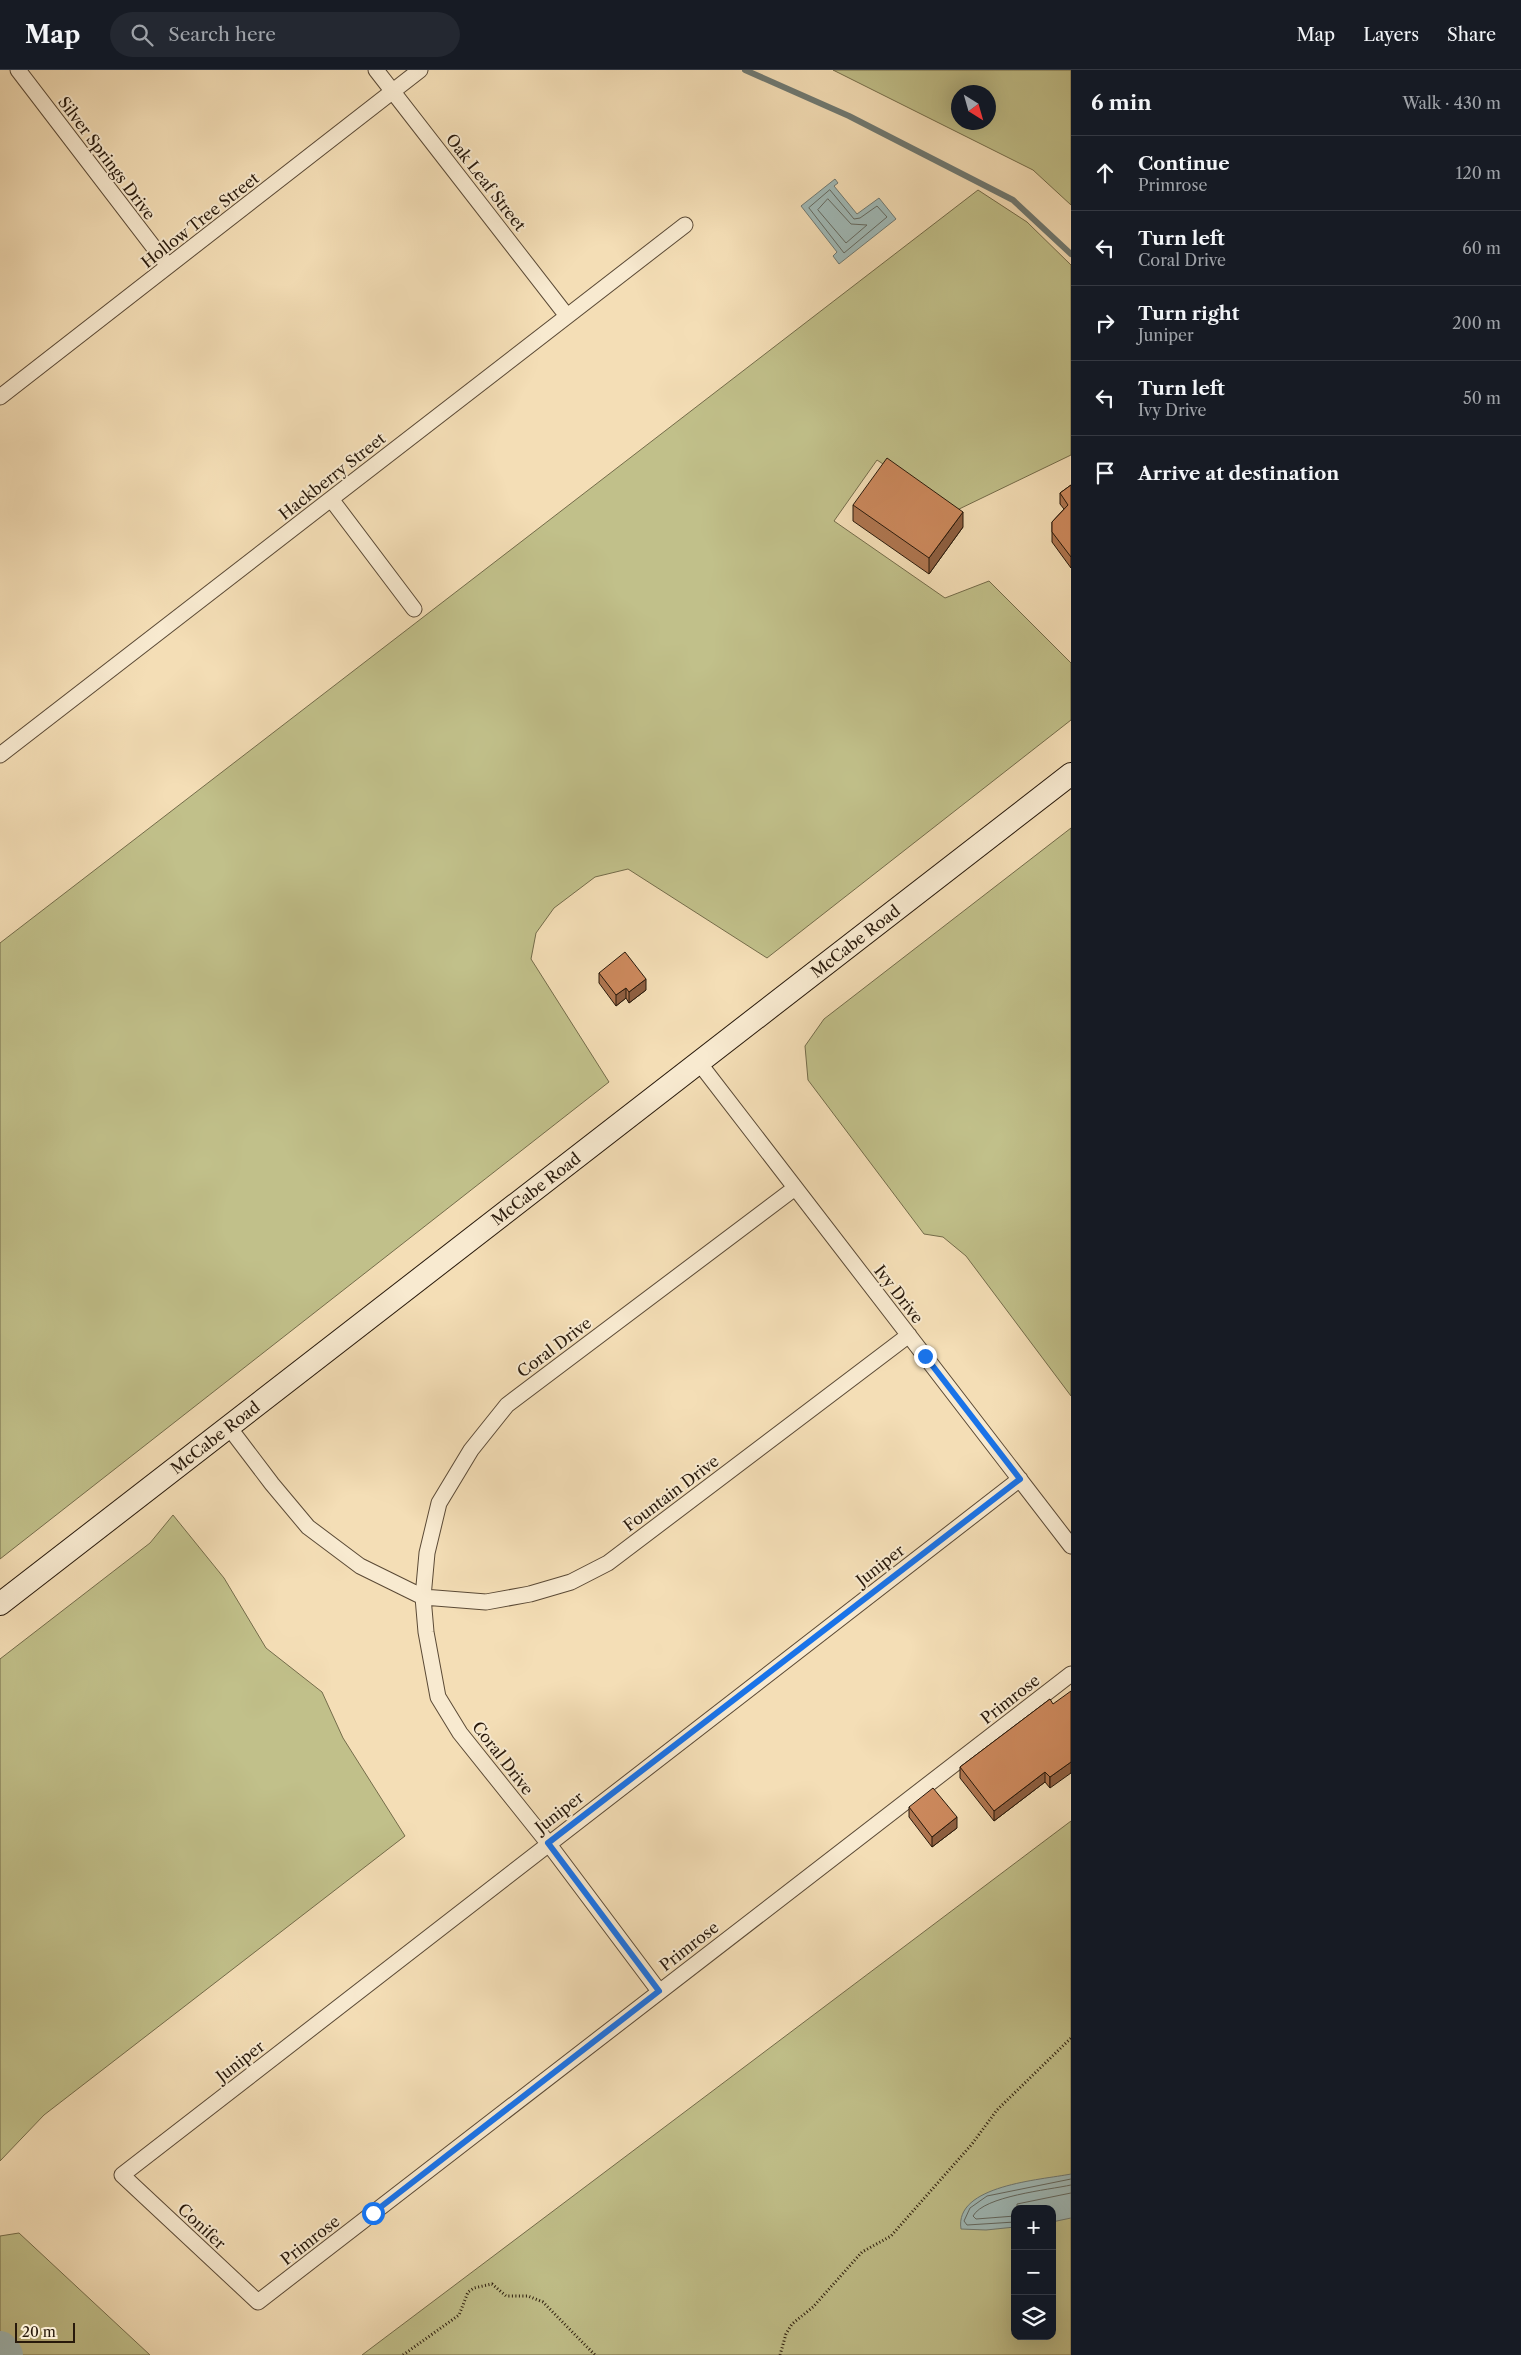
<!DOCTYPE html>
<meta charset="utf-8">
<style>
:root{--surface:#171b24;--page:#242831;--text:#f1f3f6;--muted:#9ea1a6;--line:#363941}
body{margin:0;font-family:"Libre Caslon Text",serif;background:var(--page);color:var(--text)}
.controls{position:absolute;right:15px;bottom:15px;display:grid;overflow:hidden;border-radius:10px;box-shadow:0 5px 20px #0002}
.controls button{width:45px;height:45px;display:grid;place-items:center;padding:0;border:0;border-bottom:1px solid var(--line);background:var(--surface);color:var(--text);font:25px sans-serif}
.compass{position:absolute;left:951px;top:15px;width:45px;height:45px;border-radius:50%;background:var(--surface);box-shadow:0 5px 20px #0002;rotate:143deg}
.scale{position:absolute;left:15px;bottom:12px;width:60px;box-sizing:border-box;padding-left:5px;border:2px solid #28190b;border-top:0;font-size:14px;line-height:18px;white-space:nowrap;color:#28190b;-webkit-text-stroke:4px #f8ead0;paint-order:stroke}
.stop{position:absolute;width:15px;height:15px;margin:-11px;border:4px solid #1a73e8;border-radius:50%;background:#fff}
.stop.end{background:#1a73e8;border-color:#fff;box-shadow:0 1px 5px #0008}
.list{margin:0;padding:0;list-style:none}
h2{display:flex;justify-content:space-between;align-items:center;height:65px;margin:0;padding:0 20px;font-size:21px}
h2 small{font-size:16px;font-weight:400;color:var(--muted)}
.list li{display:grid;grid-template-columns:32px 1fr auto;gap:15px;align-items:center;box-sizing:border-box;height:75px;padding:0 20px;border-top:1px solid var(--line)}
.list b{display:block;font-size:19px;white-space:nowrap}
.list p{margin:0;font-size:16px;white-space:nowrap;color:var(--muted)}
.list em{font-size:16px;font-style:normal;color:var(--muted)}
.icon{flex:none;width:28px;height:28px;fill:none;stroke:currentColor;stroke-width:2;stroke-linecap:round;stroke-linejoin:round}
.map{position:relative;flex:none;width:1071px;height:2285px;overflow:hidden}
header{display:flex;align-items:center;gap:30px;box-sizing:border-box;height:70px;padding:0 25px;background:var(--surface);border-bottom:1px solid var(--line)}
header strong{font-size:24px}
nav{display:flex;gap:28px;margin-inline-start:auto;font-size:18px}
.search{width:350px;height:45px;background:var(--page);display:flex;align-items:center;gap:12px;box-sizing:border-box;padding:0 18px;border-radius:28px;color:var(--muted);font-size:19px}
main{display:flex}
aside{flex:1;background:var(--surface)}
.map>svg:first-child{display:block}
.green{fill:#c1c08a;stroke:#746c4a;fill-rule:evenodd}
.water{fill:#a0bab8;stroke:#707a73}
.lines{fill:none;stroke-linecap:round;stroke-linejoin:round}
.shore{stroke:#646a62;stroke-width:1}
.stream{stroke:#707a73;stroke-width:6}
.river{stroke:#a0bab8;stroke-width:36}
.street-casing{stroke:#5b4a36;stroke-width:17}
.secondary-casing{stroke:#28190b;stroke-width:24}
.path{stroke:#28190b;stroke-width:3;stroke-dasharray:1 2.5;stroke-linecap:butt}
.street{stroke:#f8ead0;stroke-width:15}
.secondary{stroke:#f8ead0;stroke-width:22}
.wall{fill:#af7650;stroke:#28190b}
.shaded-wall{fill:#8f6041;stroke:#28190b}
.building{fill:#cc895d;stroke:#28190b}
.route{stroke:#1a73e8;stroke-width:6}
.labels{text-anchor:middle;stroke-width:4;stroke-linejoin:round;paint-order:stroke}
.street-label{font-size:16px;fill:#28190b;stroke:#f8ead0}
</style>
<header>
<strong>Map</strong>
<div class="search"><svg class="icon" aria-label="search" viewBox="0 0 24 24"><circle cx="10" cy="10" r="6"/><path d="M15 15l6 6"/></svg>Search here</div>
<nav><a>Map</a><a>Layers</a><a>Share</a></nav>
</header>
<main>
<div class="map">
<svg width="1071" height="2285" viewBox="0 0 1071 2285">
<rect width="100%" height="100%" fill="#f4deb6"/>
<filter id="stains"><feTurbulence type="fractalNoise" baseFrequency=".004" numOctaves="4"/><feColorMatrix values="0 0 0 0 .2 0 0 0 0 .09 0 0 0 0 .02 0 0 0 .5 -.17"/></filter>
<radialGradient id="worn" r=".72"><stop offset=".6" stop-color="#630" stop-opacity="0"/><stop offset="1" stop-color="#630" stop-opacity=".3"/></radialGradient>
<path class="green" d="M833 0H1071V135L1033 100ZM958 22H988V52H958Z
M978 120 1027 152 1071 195V385L955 441 877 390 834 451 945 528 989 511 1071 593V650L767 888 628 799 595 807 554 838 536 863 531 889 609 1012 0 1489V873Z
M1071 758V1326L966 1186 943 1167 924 1164 808 1010 805 976 824 949Z
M173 1445 224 1508 266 1578 322 1622 343 1668 405 1766 44 2045 0 2091V1589L150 1473Z
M1071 1751V2285H362ZM1015 2139H1052V2266H1015Z
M19 2163 150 2285H0V2166Z"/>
<path class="water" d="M835 109 838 113 834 116 857 144 879 128 896 149 839 194 833 186 837 182 801 136Z
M1071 2104V2148L1052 2152V2139H1015V2157L986 2160 961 2159C954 2115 1041 2110 1071 2104Z"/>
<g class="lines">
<path class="shore" d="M830 120 854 149 860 148 877 136 887 147 844 183 809 138Z
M828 129 851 154 867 155 846 173 818 140Z
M1017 2139V2134L1071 2123
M1015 2146 976 2149 973 2146C984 2126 1048 2120 1071 2115
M1015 2152 967 2155 964 2151 970 2138 987 2126 1071 2109"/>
<path class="stream" d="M745 0 849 46 1013 130 1071 184"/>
<path class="river" d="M0 2279 5 2285"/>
<g class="street-casing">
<path id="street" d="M18 0 168 196
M376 0 567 246
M0 327 420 0
M331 429 414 539
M0 685 685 155
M700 994 1071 1476
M228 1356 272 1414 308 1457 360 1496 423 1527 486 1532 530 1524 571 1512 608 1493 909 1265
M1020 1409 122 2105 258 2232 1071 1604
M659 1921 548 1773 460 1663 438 1627 426 1562 423 1527 427 1483 439 1433 471 1380 507 1335 795 1118"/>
</g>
<g class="secondary-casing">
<g id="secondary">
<path id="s1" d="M0 1534 1071 704"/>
</g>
</g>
<path class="path" d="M403 2285 459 2245 468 2222 474 2218 492 2214 506 2226H528L543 2232 595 2285
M780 2285 786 2264 792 2254 813 2237 862 2182 891 2166 972 2074 997 2040 1071 1968"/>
<use href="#street" class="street"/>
<use href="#secondary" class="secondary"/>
</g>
<path class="wall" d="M1071 415V498L1052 472V452L1064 439 1060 434V423Z
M853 435 963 457 929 504 853 451Z
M599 903 646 920 629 933 626 928 616 936 599 913Z
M1050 1629V1718L1045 1712 994 1751 960 1708V1697Z
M909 1737 957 1758 932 1777 909 1747Z"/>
<path class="shaded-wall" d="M963 442V457L929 504V488Z
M646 909V920L629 933V922Z
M626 918V928L616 936V925Z
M1071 1692V1703L1050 1718V1707Z
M1045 1702V1712L994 1751V1741Z
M957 1747V1758L932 1777V1767Z"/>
<path class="building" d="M887 388 963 442 929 488 853 435Z
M1071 415V487L1052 462V452L1068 435 1060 423Z
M625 882 646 909 629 922 626 918 616 925 599 903Z
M1071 1621V1692L1050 1707 1045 1702 994 1741 960 1697 1050 1629 1053 1634Z
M933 1718 957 1747 932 1767 909 1737Z"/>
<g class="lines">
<path class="route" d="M373 2143 659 1921 548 1773 1020 1409 925 1286"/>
</g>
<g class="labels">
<g class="street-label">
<text transform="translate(107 88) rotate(53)" y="6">Silver Springs Drive</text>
<text transform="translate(486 112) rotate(52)" y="6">Oak Leaf Street</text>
<text transform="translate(200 150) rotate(-38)" y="6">Hollow Tree Street</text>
<text transform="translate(332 406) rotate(-38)" y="6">Hackberry Street</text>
<text dy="6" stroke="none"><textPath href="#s1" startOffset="1082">McCabe Road</textPath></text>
<text dy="6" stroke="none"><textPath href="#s1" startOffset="678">McCabe Road</textPath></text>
<text transform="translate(899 1224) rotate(52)" y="6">Ivy Drive</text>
<text transform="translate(554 1277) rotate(-37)" y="6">Coral Drive</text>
<text dy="6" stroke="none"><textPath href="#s1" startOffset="272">McCabe Road</textPath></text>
<text transform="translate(671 1423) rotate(-37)" y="6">Fountain Drive</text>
<text transform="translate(880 1495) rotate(-38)" y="6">Juniper</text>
<text transform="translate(1010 1629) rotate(-38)" y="6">Primrose</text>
<text transform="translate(503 1688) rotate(52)" y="6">Coral Drive</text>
<text transform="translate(559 1742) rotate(-38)" y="6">Juniper</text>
<text transform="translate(689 1876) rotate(-38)" y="6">Primrose</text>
<text transform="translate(240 1991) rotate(-38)" y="6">Juniper</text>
<text transform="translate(202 2156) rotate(43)" y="6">Conifer</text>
<text transform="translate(310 2170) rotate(-38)" y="6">Primrose</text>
</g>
</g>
<rect width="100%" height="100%" filter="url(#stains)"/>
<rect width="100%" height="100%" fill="url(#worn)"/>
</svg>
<div class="controls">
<button>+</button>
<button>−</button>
<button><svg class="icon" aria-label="layers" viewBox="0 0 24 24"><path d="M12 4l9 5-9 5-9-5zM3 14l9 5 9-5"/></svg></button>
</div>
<svg class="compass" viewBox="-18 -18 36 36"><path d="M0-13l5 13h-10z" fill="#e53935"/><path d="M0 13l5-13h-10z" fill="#9ea1a6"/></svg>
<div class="scale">20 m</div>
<div class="stop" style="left:373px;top:2143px"></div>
<div class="stop end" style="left:925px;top:1286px"></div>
</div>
<aside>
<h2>6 min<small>Walk · 430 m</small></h2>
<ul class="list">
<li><svg class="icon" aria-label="ahead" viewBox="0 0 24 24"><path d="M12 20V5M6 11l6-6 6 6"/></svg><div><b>Continue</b><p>Primrose</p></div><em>120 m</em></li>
<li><svg class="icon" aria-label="left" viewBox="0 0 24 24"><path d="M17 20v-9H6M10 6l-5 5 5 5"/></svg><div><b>Turn left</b><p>Coral Drive</p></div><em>60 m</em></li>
<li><svg class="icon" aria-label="right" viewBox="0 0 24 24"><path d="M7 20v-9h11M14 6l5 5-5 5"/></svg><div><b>Turn right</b><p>Juniper</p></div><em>200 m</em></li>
<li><svg class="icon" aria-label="left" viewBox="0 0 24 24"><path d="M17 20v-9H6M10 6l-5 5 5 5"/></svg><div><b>Turn left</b><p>Ivy Drive</p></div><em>50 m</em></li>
<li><svg class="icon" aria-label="arrive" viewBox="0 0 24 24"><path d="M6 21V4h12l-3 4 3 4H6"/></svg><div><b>Arrive at destination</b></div></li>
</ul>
</aside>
</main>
